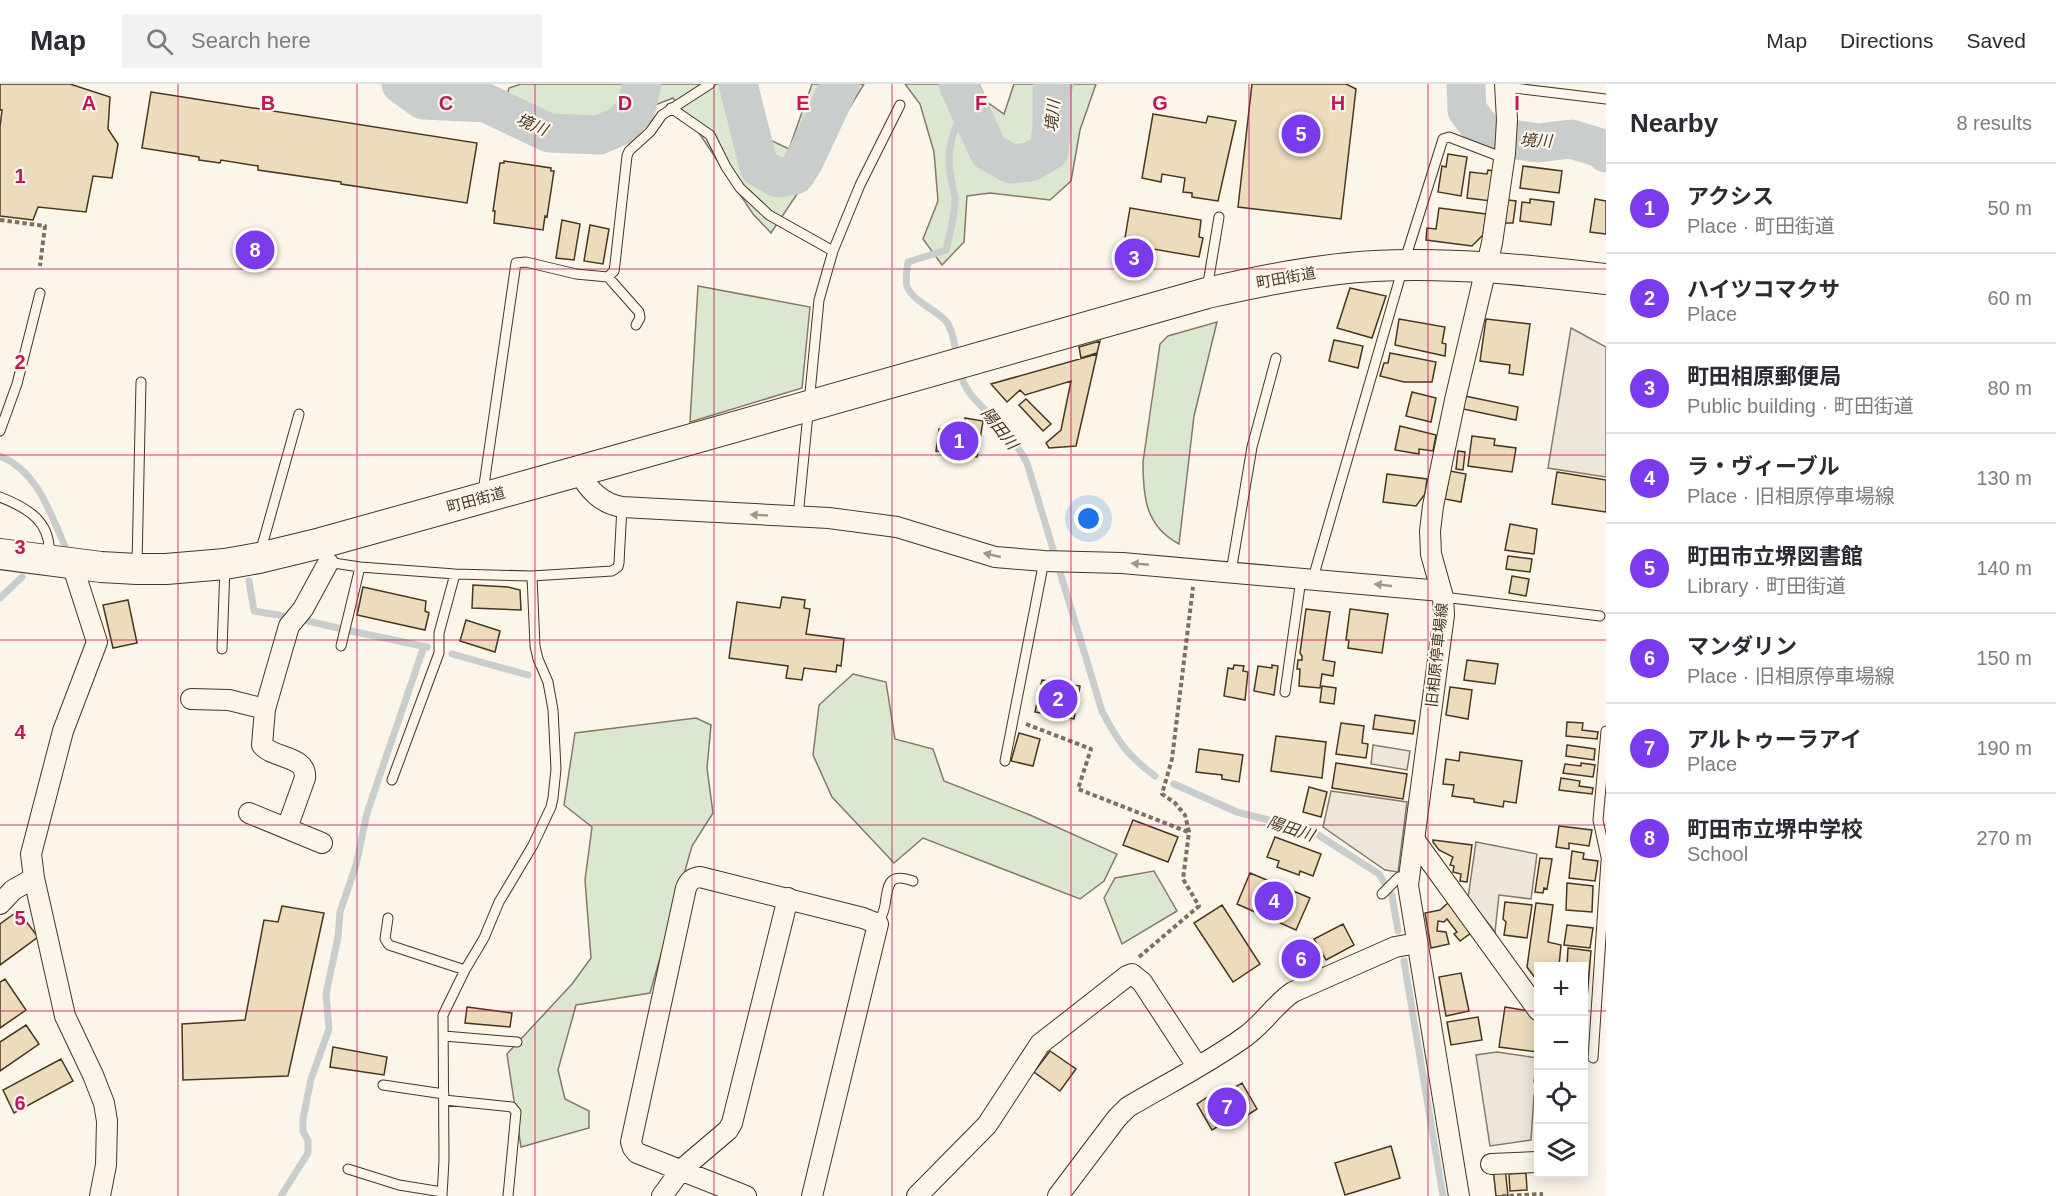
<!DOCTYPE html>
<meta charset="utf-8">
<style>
:root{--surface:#fff;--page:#f2f2f3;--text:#2b2b33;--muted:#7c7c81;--line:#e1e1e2;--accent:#7c3aed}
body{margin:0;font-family:Helvetica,"Noto Sans JP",sans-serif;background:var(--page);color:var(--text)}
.controls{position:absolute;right:18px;bottom:18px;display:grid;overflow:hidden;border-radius:0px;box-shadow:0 3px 15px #0003}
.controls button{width:54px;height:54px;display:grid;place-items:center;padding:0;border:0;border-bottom:2px solid var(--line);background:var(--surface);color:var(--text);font:30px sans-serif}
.you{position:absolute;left:1089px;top:435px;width:21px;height:21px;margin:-15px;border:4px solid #fff;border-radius:50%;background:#1a73e8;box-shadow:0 0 0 9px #1a73e833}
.badge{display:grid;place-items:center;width:39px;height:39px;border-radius:50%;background:var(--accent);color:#fff;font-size:20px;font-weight:700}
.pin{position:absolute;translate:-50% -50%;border:3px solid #fff;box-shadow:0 2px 6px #0006}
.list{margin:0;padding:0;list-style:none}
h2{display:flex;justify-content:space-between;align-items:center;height:78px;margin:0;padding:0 24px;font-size:26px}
h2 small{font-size:20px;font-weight:400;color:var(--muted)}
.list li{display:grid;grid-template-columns:39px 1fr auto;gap:18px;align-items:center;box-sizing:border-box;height:90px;padding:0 24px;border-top:2px solid var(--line)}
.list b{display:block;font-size:22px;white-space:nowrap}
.list p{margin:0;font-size:20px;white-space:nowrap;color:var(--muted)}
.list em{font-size:20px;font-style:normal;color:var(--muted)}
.icon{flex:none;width:33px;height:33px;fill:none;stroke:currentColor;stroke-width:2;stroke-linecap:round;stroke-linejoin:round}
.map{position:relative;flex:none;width:1606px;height:1112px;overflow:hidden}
header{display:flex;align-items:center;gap:36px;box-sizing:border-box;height:84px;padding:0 30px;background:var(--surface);border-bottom:2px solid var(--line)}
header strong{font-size:28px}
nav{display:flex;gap:33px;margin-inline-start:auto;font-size:21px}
.search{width:420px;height:54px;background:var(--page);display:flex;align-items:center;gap:15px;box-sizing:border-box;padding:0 21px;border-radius:0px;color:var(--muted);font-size:22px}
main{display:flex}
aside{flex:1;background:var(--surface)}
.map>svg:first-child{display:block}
.green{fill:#dce7d0;stroke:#887966;stroke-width:1.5}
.parking{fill:#ede7d9;stroke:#887966;stroke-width:1.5}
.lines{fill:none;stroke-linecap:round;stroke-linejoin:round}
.stream{stroke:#c9cecd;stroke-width:7}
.river{stroke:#c9cecd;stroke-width:39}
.building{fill:#ecdcbc;stroke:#4a3520;stroke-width:1.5}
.lane-casing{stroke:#4a3520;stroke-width:11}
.street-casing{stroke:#4a3520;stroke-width:22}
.primary-casing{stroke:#4a3520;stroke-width:32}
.path{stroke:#7f6f5c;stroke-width:4;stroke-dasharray:4.5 3;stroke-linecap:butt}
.lane{stroke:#fbf6e9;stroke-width:9}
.street{stroke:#fbf6e9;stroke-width:20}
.primary{stroke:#fbf6e9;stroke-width:30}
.oneway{fill:#a29684}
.grid{fill:none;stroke:#c2185b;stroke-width:1.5;stroke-opacity:0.55}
.labels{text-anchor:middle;stroke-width:4.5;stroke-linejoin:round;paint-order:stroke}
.street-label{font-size:15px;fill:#4a3520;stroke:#fbf6e9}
.water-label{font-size:16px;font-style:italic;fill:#4a3520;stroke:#fbf6e9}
.grid-label{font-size:20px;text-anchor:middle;font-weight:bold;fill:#c2185b;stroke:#fbf6e9;stroke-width:4.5;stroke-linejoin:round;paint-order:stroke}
</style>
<header>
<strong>Map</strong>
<div class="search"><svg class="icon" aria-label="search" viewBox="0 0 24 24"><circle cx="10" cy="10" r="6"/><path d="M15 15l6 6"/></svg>Search here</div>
<nav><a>Map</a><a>Directions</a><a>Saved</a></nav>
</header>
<main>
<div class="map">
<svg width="1606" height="1112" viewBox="0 0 1606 1112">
<rect width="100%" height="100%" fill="#fbf6e9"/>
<path class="green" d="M521 0H749L768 55 789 65 812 0H864L797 110 771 149 753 130 701 52 673 14 614 37 560 38 505 18 509 4Z
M905 0H979L987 18 1004 30 1014 0H1096L1080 46 1071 97 1050 116 990 109 967 112 964 158 942 181 923 155 938 117 934 68 920 20Z
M698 202 810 223 802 304 690 338Z
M1217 238 1194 332 1179 460C1145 442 1143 412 1143 378L1160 260 1168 252Z
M853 590 886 598 895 655 933 665 944 697 1030 731 1117 770 1104 797 1080 815 923 754 894 779 832 713 813 671 819 621Z
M696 634 711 641 707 684 713 729 692 762 650 909 576 921 558 986 565 1015 589 1027V1044L521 1063 507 970 572 900 591 874 585 796 592 743 564 721 575 649Z
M1154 787 1177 827 1122 860 1104 814 1115 794Z"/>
<path class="parking" d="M1571 244 1606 263V393L1548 384Z
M1373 661 1410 667 1407 686 1371 680Z
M1331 707 1407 718 1398 788 1385 786 1323 743Z
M1476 758 1537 770 1531 815 1499 811 1495 848 1468 814Z
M1497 968 1537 974 1534 998H1538V1011H1534L1531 1056 1490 1062 1476 971Z"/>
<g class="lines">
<path class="stream" d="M957 273C955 262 953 246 946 237 935 225 912 217 907 202 905 195 907 186 908 178L946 166C950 149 955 132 955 115 954 106 951 97 950 88 946 63 954 43 967 23
M960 287C964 309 981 321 995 336 1007 349 1019 363 1027 379L1102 627C1118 658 1127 671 1155 692
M0 372C38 388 49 427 65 462
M249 497 254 527 284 532
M0 514 22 493
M308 537 338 544
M351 547 427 563
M452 570 528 591
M1174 700 1237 728 1312 747 1379 790 1392 812 1398 847
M1404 877 1443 1112
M281 1112 308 1069V1057L303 1047V1035L311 995 329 945 326 910 338 853 340 828 356 781 367 729 424 562"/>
<path class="river" d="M401 0 423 16 486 19 549 49 599 51 622 41 636 25 642 0
M738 0 759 83 778 94 795 91 804 77 840 0
M958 0 989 68 1011 80 1030 78 1049 67 1052 41V6L1054 0
M1466 0 1467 26 1486 51 1538 59 1571 55 1601 64 1606 69"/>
</g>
<path class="building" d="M0 0H70L110 13 108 45 118 60 112 94 93 92 86 128 38 123 33 136 0 132V43L2 26H0Z
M1252 0H1346L1356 5 1341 135 1238 123Z
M151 8 477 59 467 119 341 100V98L258 86V82L221 76 220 79 199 76V73L142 64Z
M1153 30 1206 39 1208 32 1236 37 1218 117 1192 113V109L1183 108 1185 94 1162 90 1161 98 1142 94Z
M1448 70 1467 73 1461 112 1438 108 1442 82 1446 83Z
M504 77 551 84V87H554L547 133 545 132 543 146 494 139 495 127H493L500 79H504Z
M1523 82 1562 87 1559 109 1520 104Z
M1488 86 1494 87 1491 117 1467 114 1470 88 1487 90Z
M1530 115 1554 118 1551 141 1520 137 1522 118 1530 119Z
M1595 115 1606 117V150L1590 148Z
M1508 116 1516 117 1513 139H1505Z
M1130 124 1201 136 1199 153 1203 154 1199 173 1148 164 1144 188 1120 184Z
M1439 124 1486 130 1483 151 1472 162 1426 156 1427 144 1436 145Z
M562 136 580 140 574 176 556 174Z
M590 141 609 145 603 180 584 177Z
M1350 204 1386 212 1372 254 1337 244Z
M1399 235 1445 243 1442 259 1446 260 1445 272 1395 261Z
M1486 235 1530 240 1523 291 1509 289 1510 281 1480 277Z
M1334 256 1363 262 1358 284 1329 277Z
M1100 257 1097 269 1081 274 1079 263Z
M1390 269 1436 278 1432 298H1404L1380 292 1384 279H1388Z
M1097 270 1076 362 1049 364 1046 359 1061 346 1071 297 1025 311 1020 306 1007 318 991 300Z
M1412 308 1436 314 1431 338 1406 332Z
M1465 312 1518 323 1516 336 1463 325Z
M1026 315 1051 340 1043 347 1019 321Z
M965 334 983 337 977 373 936 367 939 345 951 347 953 338 965 339Z
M1400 342 1436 351 1433 367 1419 365V370L1395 366Z
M1472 352 1495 355 1494 361 1516 364 1512 388 1468 382Z
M1458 367 1465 368 1463 386 1456 385Z
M1450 387 1466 390 1461 418 1445 415Z
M1557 388 1606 396V428L1552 420Z
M1387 390 1427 395 1425 410 1416 422 1383 418Z
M1510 440 1537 445 1534 470 1505 466Z
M1508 472 1532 475 1530 488 1506 485Z
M1512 492 1529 495 1526 512 1509 509Z
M473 501 508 503 520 506 521 526 472 524Z
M363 503 426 517 425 527 429 529 425 546 357 531Z
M782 513 805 516 804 524 810 525 806 550 844 555 841 582 837 581 836 588 804 584 802 596 786 594 788 582 729 574 737 518 780 524Z
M128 516 137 559 113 564 103 521Z
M1306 525 1330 528 1323 576 1335 578 1333 592 1322 590 1320 604 1299 602 1300 585H1297L1298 576H1302V572L1300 569Z
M1350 525 1388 530 1382 569 1348 564 1349 556H1346Z
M466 536 500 547 495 568 460 557Z
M1467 576 1498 580 1495 600 1464 596Z
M1234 581 1244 582 1243 587 1248 588 1245 616 1224 612 1228 584 1233 585Z
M1272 581 1278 582 1274 611 1254 607 1258 582 1272 584Z
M1042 596 1080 602 1074 635 1035 628Z
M1322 602 1336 604 1334 620 1320 618Z
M1450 603 1472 606 1468 635 1446 631Z
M1375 631 1415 637 1413 650 1373 645Z
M1567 638 1583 639 1582 646 1598 648 1597 655 1566 652Z
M1341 639 1364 642 1362 659 1368 660 1366 674 1336 670Z
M1019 649 1040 655 1033 682 1011 677Z
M1276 652 1326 658 1322 694 1271 687Z
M1567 661 1595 665 1594 676 1566 672Z
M1199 665 1243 671 1239 698 1222 695V691L1196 688Z
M1460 668 1522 677 1516 719 1504 717 1503 723 1474 718V715L1452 712 1454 701 1443 700 1446 675 1459 677Z
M1336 679 1407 690 1403 715 1332 704Z
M1581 679 1595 681 1593 693 1563 689 1565 680 1581 682Z
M1561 694 1580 697 1579 702 1593 704 1592 710 1559 706Z
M1309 703 1327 708 1321 733 1303 728Z
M1133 736 1178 753 1168 778 1123 761Z
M1559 742 1592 746 1589 762 1569 759V765L1556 763Z
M1275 753 1321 770 1313 792 1300 787 1299 791 1277 783 1279 777 1267 773Z
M1433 756 1472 761 1467 798 1460 797 1461 790 1453 788 1454 782 1450 781 1453 773 1439 766 1433 758Z
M1572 767 1584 769 1583 775 1598 777 1595 797 1569 794Z
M1540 774 1552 775 1547 805 1544 804 1543 809 1535 808Z
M1250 789 1310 814 1296 846 1237 820Z
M1567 799 1593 802 1592 828 1566 826Z
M1449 818 1471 849 1460 857 1454 850 1457 848 1447 835 1444 838 1438 837 1437 847 1446 848 1449 860 1431 864 1425 829 1440 826Z
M1505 818 1532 821 1527 854 1504 851 1506 838 1503 835Z
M1536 819 1553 821 1548 858 1561 861 1559 882H1538V898L1527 883Z
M1222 821 1260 880 1233 898 1194 839Z
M282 822 324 829 288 992 183 996 182 940 245 936 264 836 278 838Z
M18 827 38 853 0 881V840Z
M1343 840 1354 861 1326 876 1314 855Z
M1567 841 1593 844 1590 864 1564 861Z
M1309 855 1322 879 1298 889 1296 886 1291 889 1281 870Z
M1568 864 1591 867 1587 914H1584V882H1567Z
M1461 889 1469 927 1446 932 1439 893Z
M5 895 26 926 0 944V898Z
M1584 917H1587L1584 943Z
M467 923 512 929 510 943 465 939Z
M1505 923 1529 927 1538 940 1537 968 1499 963Z
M1478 933 1482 956 1451 961 1447 938Z
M26 941 39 960 0 987V958Z
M333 963 387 973 384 991 330 983Z
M1050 967 1076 985 1060 1007 1034 988Z
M61 975 73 997 14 1029 3 1006Z
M1242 999 1257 1025 1229 1043 1225 1038 1212 1046 1197 1020 1212 1010 1215 1015Z
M1391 1062 1400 1094 1345 1111 1335 1079Z
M1504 1073 1508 1112H1496L1492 1075Z
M1526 1089 1527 1106 1510 1107 1509 1090Z"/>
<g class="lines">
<g class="lane-casing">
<path id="lane" d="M1506 3 1606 15
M671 24 710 51 726 83 740 104 769 131 833 167
M608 193 614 187 615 180 627 72 629 67 650 48 662 31 710 0
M1207 205 1219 133
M0 347 17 300 40 209
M483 408 516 179 526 178 576 190 608 193 639 228 640 234 636 241
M0 413C28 424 52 438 49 472
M798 433 819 216 833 167 860 101 900 21
M260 469 299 330
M327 478 360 483 455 490 532 492 612 487 618 483 619 479 622 423
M137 480 141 298
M1231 488 1252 363 1276 274
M1313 494 1408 166 1443 55 1449 53 1504 74
M1443 513 1600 532
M341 562 360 483
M222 565 225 483
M1285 608 1301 495
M1606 647 1598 736 1606 773
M1005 677 1044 477
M392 696 439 569V549L455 490
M1382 810 1399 793 1409 795
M388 834 385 855 389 861 465 886
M878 840C881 834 884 828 885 821 888 801 888 788 913 797
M444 952 517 958
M1593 974 1606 777
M383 1001 444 1010
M444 1016 512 1023 516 1028 508 1112
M348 1085 399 1101 442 1108
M442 1112 444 1076 443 931 465 886 484 854 499 818 533 761 551 723 553 714 556 685 553 626 548 598 538 575 535 562 532 492"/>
</g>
<g class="street-casing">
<path id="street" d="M579 387C587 405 602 420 622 423L829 434 897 443 995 473 1044 477 1122 479 1441 507
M72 480 97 558 63 647 31 770 34 794 65 932 93 991 104 1019 107 1037 106 1081 100 1112
M191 615 229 616 265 625
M249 729 322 759
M287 744 305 694C307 671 273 675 262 661L265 625 289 542 303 525 328 479
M1414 755 1538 926
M0 820 13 806 34 794
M1491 1080 1538 1078
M662 1112 681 1086 728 1046 732 1039 788 814
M746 1112 637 1069 633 1064 631 1058 686 804C689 797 692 794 700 793L863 834 878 840 812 1112
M917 1112 987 1041 1040 960 1127 892 1132 890 1142 898 1197 982
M1058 1112 1117 1034 1128 1023C1167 1000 1209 979 1246 952 1264 939 1275 920 1293 908L1395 863 1417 859
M1459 1112 1408 801 1444 531 1443 513 1431 470 1430 447 1433 422 1455 316 1492 159 1505 69 1507 36 1505 0"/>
</g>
<g class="primary-casing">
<path id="primary" d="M0 470 101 483 137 485H166L225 480 259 474 321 459 579 387 1207 209C1261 197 1318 185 1374 182 1452 178 1528 186 1606 195"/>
</g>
<path class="path" d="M0 136 45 142 40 182
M1026 640 1091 665 1078 705 1188 748
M1139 873 1199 822 1183 795 1189 748 1185 731 1175 719 1162 710 1172 675 1193 503
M1502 1112 1543 1110"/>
<use href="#lane" class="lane"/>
<use href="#street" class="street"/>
<use href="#primary" class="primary"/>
</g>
<defs><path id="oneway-solid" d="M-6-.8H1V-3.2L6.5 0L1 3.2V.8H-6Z" transform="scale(1.5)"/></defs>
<g class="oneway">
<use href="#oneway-solid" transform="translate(759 431) rotate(-177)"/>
<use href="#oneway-solid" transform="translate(992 471) rotate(-167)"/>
<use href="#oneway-solid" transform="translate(1140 480) rotate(-175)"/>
<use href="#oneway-solid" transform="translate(1383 501) rotate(-174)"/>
</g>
<path class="grid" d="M178 0V1112M357 0V1112M535 0V1112M714 0V1112M892 0V1112M1071 0V1112M1249 0V1112M1428 0V1112M0 185H1606M0 371H1606M0 556H1606M0 741H1606M0 927H1538M1584 927H1606"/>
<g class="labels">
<g class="street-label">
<text transform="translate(1286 194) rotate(-10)" y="5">町田街道</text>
<text transform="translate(476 416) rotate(-15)" y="5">町田街道</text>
<text transform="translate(1437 571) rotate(-84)" y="5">旧相原停車場線</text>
</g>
<g class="water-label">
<text transform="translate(1052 32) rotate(-85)" y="6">境川</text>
<text transform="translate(532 40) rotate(23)" y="6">境川</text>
<text transform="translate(1536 56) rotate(2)" y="6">境川</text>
<text transform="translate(1000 344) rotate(52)" y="6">陽田川</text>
<text transform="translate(1291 744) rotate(18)" y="6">陽田川</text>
</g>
</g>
<g class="grid-label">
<text x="89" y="26">A</text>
<text x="268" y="26">B</text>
<text x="446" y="26">C</text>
<text x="625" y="26">D</text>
<text x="803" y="26">E</text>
<text x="981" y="26">F</text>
<text x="1160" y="26">G</text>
<text x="1338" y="26">H</text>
<text x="1517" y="26">I</text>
<text x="20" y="99">1</text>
<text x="20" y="285">2</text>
<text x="20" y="470">3</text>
<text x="20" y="655">4</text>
<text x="20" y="841">5</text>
<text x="20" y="1026">6</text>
</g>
</svg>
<div class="controls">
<button>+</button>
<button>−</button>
<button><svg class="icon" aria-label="locate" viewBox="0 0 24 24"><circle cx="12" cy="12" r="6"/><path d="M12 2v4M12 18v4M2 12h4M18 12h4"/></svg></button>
<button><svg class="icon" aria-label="layers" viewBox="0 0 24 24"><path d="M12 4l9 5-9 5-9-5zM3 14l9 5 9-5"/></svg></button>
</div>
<div class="you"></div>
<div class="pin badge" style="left:959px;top:357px">1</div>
<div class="pin badge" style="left:1058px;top:615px">2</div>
<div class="pin badge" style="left:1134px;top:174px">3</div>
<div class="pin badge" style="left:1274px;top:817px">4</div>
<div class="pin badge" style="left:1301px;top:50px">5</div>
<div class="pin badge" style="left:1301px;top:875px">6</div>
<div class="pin badge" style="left:1227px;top:1023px">7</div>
<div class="pin badge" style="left:255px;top:166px">8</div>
</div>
<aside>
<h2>Nearby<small>8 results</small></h2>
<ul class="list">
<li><span class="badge">1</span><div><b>アクシス</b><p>Place · 町田街道</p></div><em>50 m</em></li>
<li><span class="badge">2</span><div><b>ハイツコマクサ</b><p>Place</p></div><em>60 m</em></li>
<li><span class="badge">3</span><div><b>町田相原郵便局</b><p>Public building · 町田街道</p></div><em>80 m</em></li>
<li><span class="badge">4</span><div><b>ラ・ヴィーブル</b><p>Place · 旧相原停車場線</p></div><em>130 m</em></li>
<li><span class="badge">5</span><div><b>町田市立堺図書館</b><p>Library · 町田街道</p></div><em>140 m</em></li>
<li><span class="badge">6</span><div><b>マンダリン</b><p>Place · 旧相原停車場線</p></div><em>150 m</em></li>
<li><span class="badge">7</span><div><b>アルトゥーラアイ</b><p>Place</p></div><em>190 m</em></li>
<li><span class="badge">8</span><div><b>町田市立堺中学校</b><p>School</p></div><em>270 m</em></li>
</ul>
</aside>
</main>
